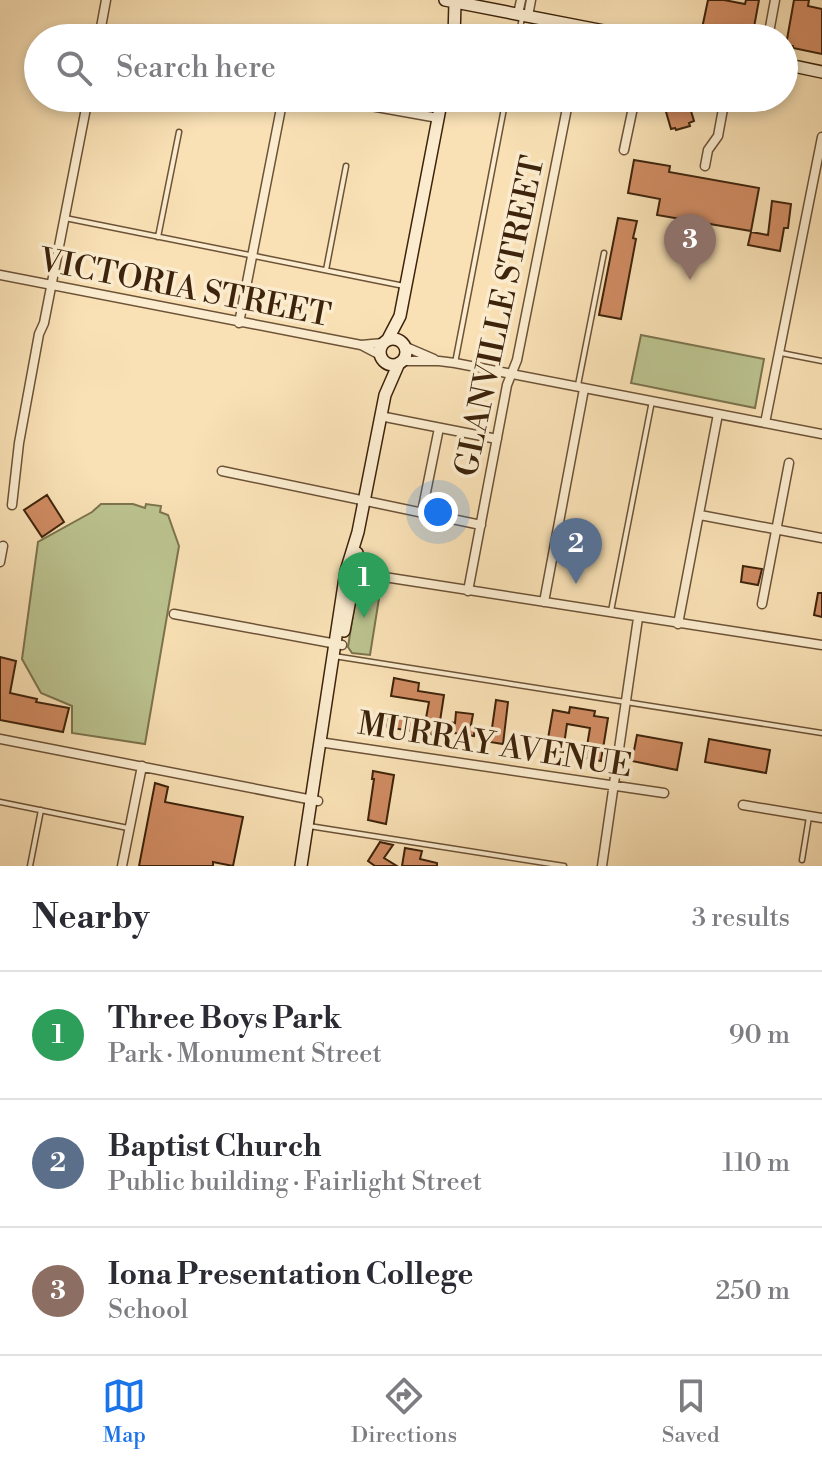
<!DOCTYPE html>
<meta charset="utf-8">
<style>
:root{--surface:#fff;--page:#f7f7f7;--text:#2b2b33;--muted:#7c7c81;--line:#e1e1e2;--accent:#1a73e8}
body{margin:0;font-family:"Libre Bodoni",serif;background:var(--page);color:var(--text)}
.you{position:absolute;left:438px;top:512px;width:28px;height:28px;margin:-20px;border:6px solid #fff;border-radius:50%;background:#1a73e8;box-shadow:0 0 0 12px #1a73e833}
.badge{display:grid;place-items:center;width:52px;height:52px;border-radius:50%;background:var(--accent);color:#fff;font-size:26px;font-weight:700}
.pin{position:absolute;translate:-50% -66px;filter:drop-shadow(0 2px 4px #0008)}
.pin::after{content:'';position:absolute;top:42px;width:28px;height:24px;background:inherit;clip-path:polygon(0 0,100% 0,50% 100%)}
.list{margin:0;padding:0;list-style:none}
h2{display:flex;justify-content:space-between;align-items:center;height:104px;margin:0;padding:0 32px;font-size:34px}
h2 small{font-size:26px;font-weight:400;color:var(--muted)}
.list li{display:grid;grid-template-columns:52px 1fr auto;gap:24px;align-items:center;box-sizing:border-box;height:128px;padding:0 32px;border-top:2px solid var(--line)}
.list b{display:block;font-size:30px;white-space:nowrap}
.list p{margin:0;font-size:26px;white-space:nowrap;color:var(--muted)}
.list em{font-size:26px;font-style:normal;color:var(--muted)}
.icon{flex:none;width:44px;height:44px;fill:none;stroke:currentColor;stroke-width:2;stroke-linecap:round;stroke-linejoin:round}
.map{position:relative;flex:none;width:822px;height:866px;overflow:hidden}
.search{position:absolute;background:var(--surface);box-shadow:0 4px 12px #0003;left:24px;right:24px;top:24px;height:88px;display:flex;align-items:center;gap:20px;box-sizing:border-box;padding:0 28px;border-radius:44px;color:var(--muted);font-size:30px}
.sheet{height:488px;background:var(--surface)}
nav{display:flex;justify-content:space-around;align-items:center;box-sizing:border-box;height:112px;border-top:2px solid var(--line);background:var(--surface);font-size:22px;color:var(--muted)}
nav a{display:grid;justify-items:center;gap:4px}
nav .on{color:var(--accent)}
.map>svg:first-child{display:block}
.green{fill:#bbc38f;stroke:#7c734d;stroke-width:2}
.building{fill:#d08b62;stroke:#3d230b;stroke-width:2}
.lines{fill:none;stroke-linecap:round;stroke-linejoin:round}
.lane-casing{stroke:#6c5236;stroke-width:7}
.street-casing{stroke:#6c5236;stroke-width:11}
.secondary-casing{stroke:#3d230b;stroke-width:14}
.lane{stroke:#fbeccf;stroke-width:4}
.street{stroke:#fbeccf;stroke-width:8}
.secondary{stroke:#fbeccf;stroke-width:11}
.labels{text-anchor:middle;stroke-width:7;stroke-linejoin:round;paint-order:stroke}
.street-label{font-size:32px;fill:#3d230b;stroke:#fbeccf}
</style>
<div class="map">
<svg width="822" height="866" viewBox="0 0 822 866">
<rect width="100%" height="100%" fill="#f9e1b5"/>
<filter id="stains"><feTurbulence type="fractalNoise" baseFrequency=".0025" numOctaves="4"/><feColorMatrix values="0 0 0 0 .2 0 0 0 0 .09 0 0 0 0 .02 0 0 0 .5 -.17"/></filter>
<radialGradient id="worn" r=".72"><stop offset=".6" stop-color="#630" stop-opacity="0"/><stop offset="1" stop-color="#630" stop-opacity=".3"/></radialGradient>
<path class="green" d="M641 335 764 359 755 408 631 383Z
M101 504H133L145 508 146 504 161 506 160 512 168 515 179 546 145 744 72 733V706L41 693 22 659 38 542 92 512Z
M362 585 381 586 370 655 352 653 348 647 357 588Z"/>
<path class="building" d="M708 0H724L745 4 746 0H759L752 38H726L701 33Z
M794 0H809L808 6 822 9V54L793 48V46L786 45Z
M662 98H687L694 121 689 123 690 126 676 130 675 128 671 129Z
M634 160 670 166 669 172 759 188 751 231 657 215 660 199 628 193Z
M772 201 791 204 788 228H784L780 251 748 245 751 232 768 235Z
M618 218 637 221 633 238 636 239 621 319 599 315Z
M47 495 64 522 42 537 24 510Z
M743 566 762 569 758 585 741 582Z
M818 593H822V617L814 615Z
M0 657 16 661 10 693 37 699 36 702 69 708 63 732 0 720Z
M394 678 419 683 418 691 444 695 440 721 455 723 456 712 473 714 471 725 475 726 474 736 441 731 440 736 387 727 390 712 426 718 429 702 391 696Z
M496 700 508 702 503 744 490 742Z
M570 707 595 711 594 716 608 718 601 761 585 758 590 728 567 724 563 752 546 750 553 710 569 713Z
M637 735 682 743 677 770 632 761Z
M709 739 770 750 766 773 705 762Z
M373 771 394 775 386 824 368 820 374 779H372Z
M155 783 168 787 165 802 243 817 233 866 213 862V866H139Z
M380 842 393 845 384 858 397 866H375L368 861Z
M405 848 422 851 420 859 437 863V866H402Z"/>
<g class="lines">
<g class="lane-casing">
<path id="lane" d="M518 38 522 18
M65 218 404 286
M158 237 179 132
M326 270 346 166
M781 353 822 361
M455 363 506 98
M578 385 604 253
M611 611 652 401
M334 656 822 733
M0 802 128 828
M309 826 564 866
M802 860 809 817
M30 866 41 810"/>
</g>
<g class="street-casing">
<path id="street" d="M518 14 521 0
M528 16 531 0
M99 38 106 0
M768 38 775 0
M326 98 438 118
M624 150 635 98
M705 166 708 150 718 136 725 98
M0 275 361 345 380 355
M239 323 283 98
M361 345 383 343
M406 347 434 359
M403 361H439L455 363 822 434
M380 416 497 439
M765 423 822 137
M222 471 481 525
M12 505 19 443 39 334 44 323 88 98
M422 512 439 428
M700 515 822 538
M0 562 3 546
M352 572 822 645
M468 591 507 385 517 360 569 98
M544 602 584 389
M762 604 789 463
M174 614 342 645
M678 624 718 414
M0 739 318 801
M319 742 664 793
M743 805 822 818
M122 866 142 766
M602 866 638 618"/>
</g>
<g class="secondary-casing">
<path id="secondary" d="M445 0 640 38
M454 38 455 2
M784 64 822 72
M380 352a13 13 0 1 1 26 0a13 13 0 1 1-26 0Z
M388 339 400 316 442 98
M344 631 355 573 357 553
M301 866 346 571 358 532 385 395 399 363"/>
</g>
<use href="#lane" class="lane"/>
<use href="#street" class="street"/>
<use href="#secondary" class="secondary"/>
</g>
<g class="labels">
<g class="street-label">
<text transform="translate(185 287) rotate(11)" y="11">VICTORIA STREET</text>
<text transform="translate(499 316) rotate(-78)" y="11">GLANVILLE STREET</text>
<text transform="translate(495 744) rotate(9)" y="11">MURRAY AVENUE</text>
</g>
</g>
<rect width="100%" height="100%" filter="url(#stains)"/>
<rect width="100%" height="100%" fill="url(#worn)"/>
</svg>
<div class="you"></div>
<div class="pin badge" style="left:364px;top:618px;background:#2e9e5b">1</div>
<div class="pin badge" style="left:576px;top:584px;background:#5c6f8a">2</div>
<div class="pin badge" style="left:690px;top:280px;background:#8d6e63">3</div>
<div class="search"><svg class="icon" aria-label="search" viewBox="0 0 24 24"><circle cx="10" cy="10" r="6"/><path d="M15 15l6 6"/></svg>Search here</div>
</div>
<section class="sheet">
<h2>Nearby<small>3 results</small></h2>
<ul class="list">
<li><span class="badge" style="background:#2e9e5b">1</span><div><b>Three Boys Park</b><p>Park · Monument Street</p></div><em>90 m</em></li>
<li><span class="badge" style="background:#5c6f8a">2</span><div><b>Baptist Church</b><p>Public building · Fairlight Street</p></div><em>110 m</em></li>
<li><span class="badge" style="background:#8d6e63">3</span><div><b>Iona Presentation College</b><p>School</p></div><em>250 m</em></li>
</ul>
</section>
<nav>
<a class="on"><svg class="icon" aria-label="map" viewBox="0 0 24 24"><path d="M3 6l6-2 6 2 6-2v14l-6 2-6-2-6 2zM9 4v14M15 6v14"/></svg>Map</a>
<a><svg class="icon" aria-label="directions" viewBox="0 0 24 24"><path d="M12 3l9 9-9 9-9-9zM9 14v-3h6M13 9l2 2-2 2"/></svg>Directions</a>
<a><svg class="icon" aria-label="saved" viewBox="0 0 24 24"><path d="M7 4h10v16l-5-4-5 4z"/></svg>Saved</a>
</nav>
